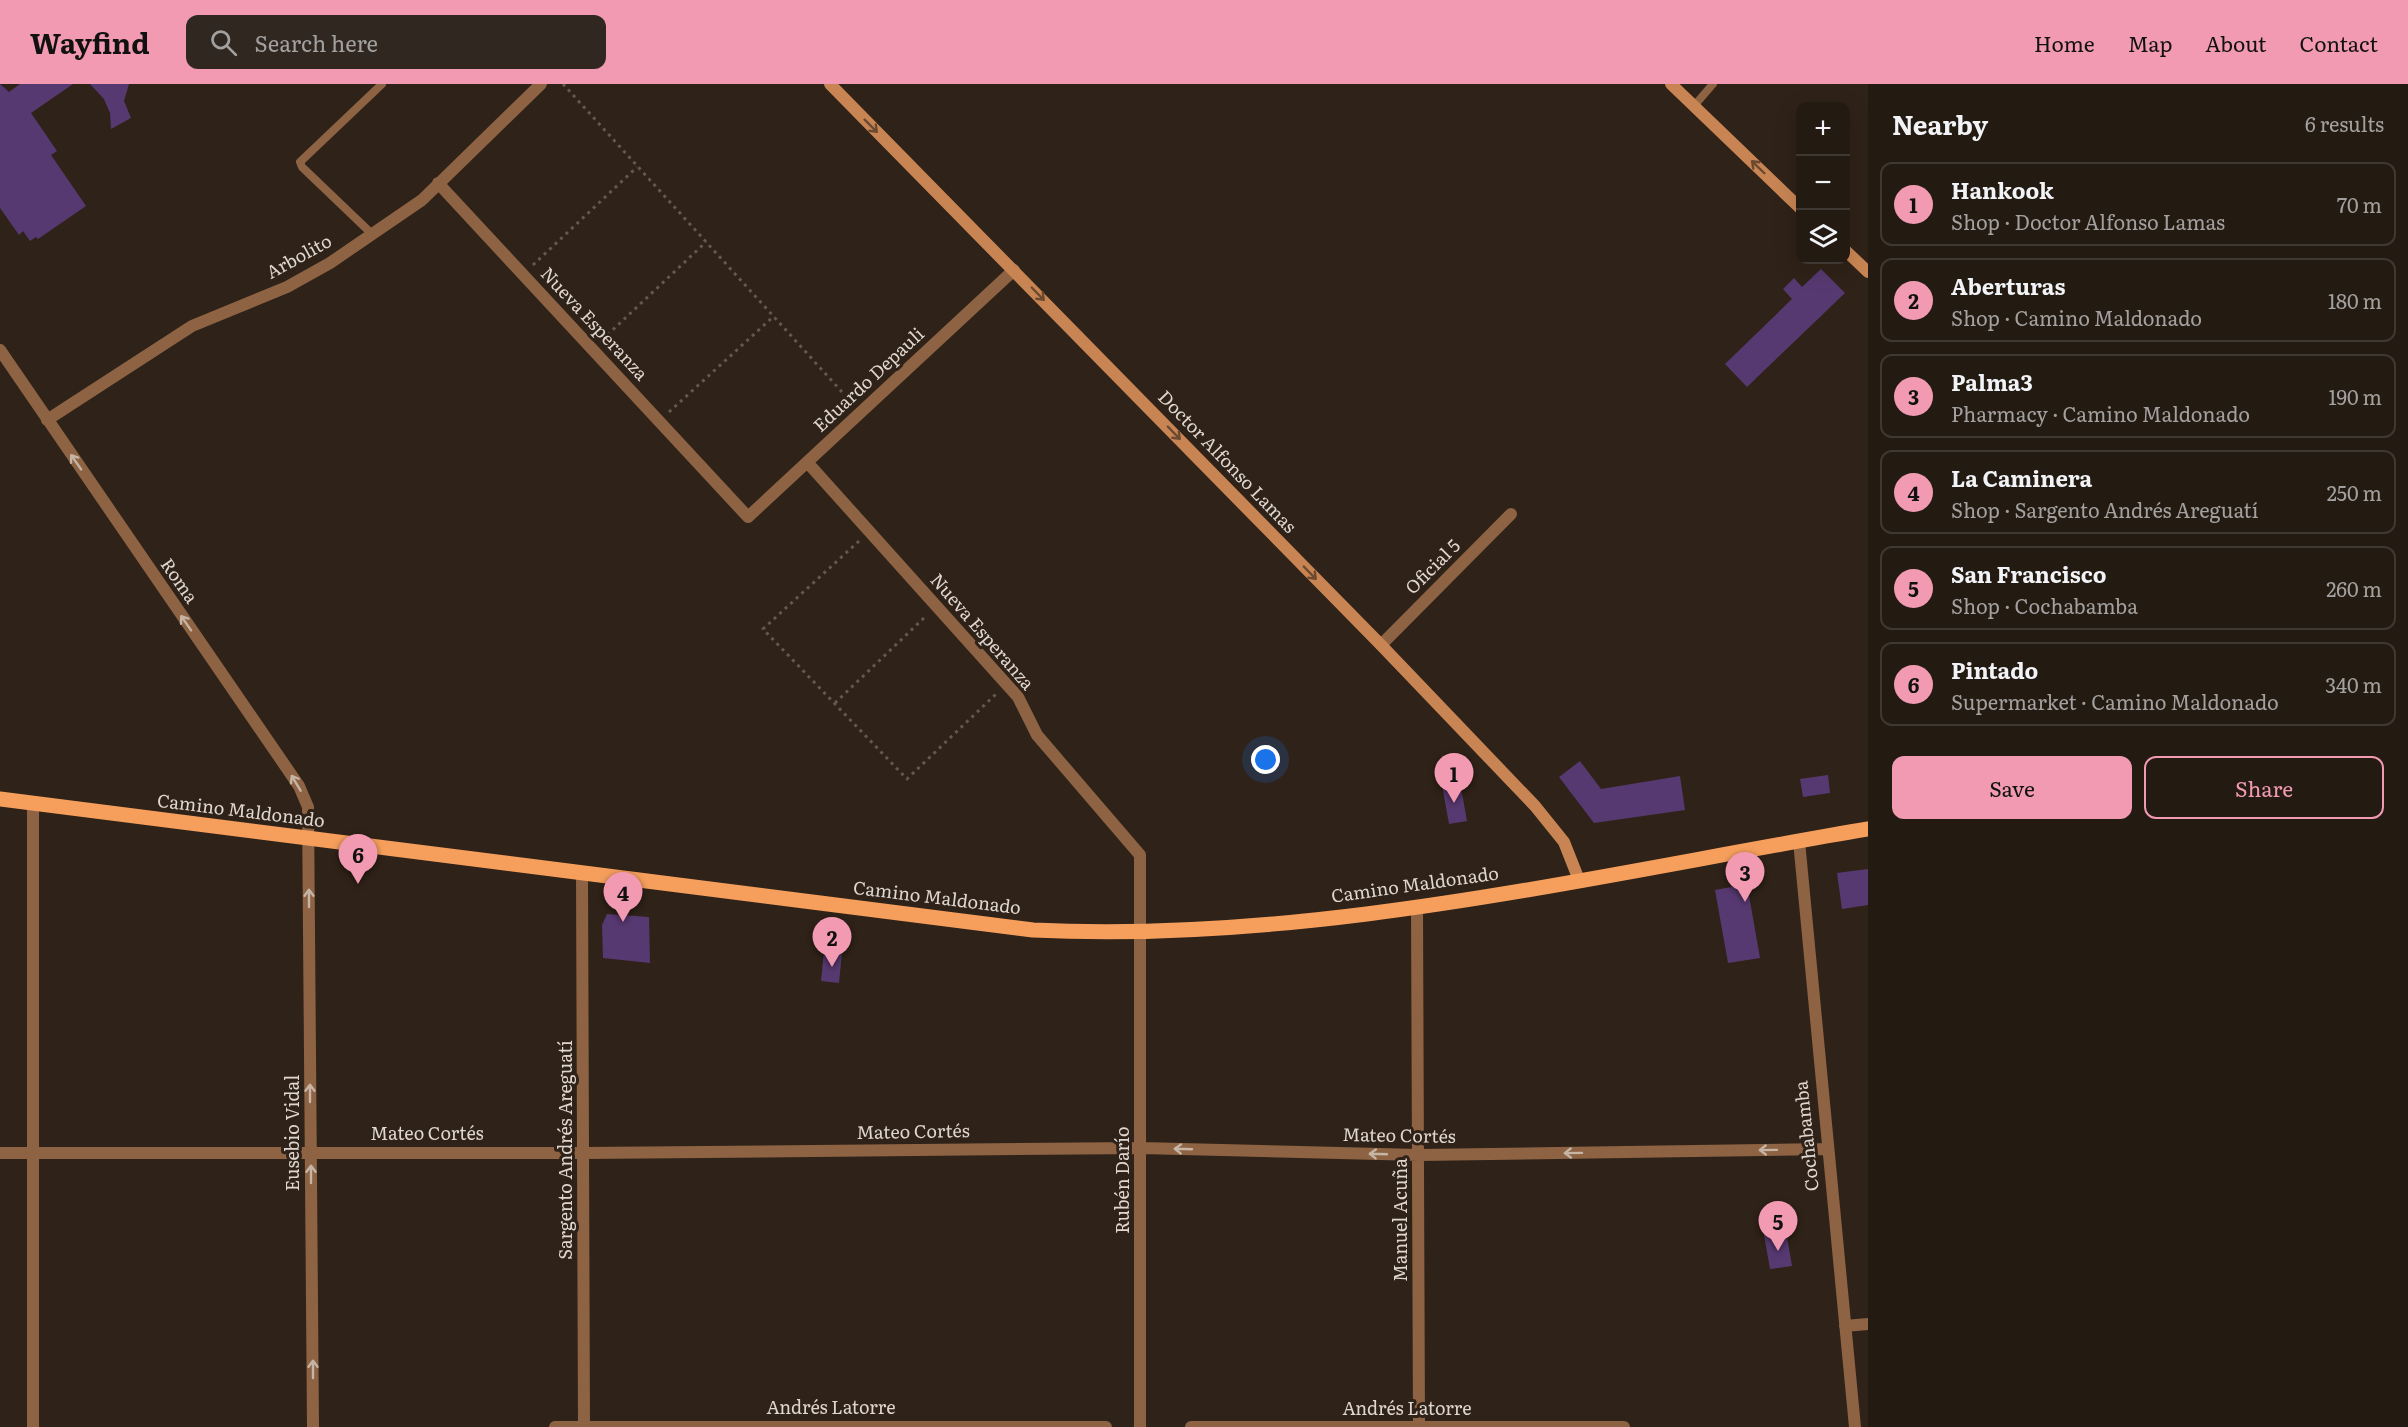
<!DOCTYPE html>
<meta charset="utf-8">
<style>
:root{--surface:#231a12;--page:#2f2720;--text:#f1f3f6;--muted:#a3a19f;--line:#403832;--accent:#f19ab2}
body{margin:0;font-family:Literata,serif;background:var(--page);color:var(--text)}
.controls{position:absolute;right:18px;top:18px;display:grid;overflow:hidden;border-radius:12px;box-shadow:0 6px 24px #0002}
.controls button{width:54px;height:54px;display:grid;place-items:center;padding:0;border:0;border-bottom:2px solid var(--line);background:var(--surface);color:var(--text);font:30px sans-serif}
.you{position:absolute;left:1266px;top:676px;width:21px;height:21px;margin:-15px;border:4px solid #fff;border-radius:50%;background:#1a73e8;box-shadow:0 0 0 9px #1a73e833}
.badge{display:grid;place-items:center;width:39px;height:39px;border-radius:50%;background:var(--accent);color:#111;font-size:20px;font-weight:700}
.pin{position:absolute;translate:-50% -50px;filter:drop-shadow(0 2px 3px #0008)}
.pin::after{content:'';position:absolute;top:32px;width:21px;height:18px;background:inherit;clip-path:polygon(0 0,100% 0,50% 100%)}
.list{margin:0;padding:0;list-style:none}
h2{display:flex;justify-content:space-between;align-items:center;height:78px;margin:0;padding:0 24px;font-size:26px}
h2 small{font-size:20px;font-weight:400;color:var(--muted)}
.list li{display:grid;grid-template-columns:39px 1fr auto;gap:18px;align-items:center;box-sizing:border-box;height:84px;margin:0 12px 12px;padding:0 12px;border:2px solid var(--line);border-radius:12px}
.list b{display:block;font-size:22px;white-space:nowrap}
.list p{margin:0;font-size:20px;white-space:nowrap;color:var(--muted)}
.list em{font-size:20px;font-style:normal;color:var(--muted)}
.actions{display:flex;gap:12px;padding:18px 24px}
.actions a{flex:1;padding:14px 0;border:2px solid var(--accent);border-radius:12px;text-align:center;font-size:21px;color:var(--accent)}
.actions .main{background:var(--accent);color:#111}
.icon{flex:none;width:33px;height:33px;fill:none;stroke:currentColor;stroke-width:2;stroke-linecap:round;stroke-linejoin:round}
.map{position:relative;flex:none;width:1868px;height:1343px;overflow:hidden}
header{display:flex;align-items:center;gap:36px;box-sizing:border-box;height:84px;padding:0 30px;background:var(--accent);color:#111}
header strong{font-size:28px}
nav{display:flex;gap:33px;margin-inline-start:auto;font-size:21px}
.search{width:420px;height:54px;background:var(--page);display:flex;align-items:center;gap:15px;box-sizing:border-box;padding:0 21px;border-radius:12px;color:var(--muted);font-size:22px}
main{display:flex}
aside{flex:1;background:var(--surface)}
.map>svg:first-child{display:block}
.building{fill:#573971}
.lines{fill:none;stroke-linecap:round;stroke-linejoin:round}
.path{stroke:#645950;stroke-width:3;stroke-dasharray:3 4.5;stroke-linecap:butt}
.lane{stroke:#8d6344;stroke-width:8}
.street{stroke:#8d6344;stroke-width:12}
.secondary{stroke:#c88553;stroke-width:12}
.primary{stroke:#f69f5c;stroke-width:15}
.oneway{stroke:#6c4a30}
.oneway2{stroke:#c6b4a5}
.labels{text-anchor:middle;stroke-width:6;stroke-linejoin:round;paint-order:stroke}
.street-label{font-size:18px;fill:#dfd6cf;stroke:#2f2218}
</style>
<header>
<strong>Wayfind</strong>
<div class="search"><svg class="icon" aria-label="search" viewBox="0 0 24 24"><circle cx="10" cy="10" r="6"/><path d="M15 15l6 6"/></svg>Search here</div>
<nav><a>Home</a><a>Map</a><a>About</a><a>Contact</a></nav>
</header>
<main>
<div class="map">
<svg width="1868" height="1343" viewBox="0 0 1868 1343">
<rect width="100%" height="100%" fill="#2f2218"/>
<path class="building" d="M0 0 9 8 20 0H73L31 29 57 67 51 71 86 122 38 155 36 153 30 157 23 147 19 151 0 124Z
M90 0H129L124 17 131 34 111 45 110 29 104 15Z
M1821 185 1845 209 1747 303 1725 280 1792 215 1783 205 1794 194 1802 203Z
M1580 677 1601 705 1680 692 1685 726 1594 739 1559 693Z
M1828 691 1830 709 1803 713 1800 695Z
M1460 698 1467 737 1449 740 1442 701Z
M1868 785V821L1842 825 1837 789Z
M1747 800 1760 874 1728 879 1715 806Z
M607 830 649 833 650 879 603 874 602 841Z
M824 867 842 869 839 899 821 897Z
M1786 1148 1792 1182 1770 1185 1764 1151Z"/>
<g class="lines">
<path class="path" d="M563 0 852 319
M533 181 637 83
M602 256 706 158
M669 328 774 232
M859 457 763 545 907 695 996 610
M835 619 926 532"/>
<path class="lane" d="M1694 22 1713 0
M372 150 302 83 300 78 382 0"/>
<path class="street" d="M438 99 748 433 1014 186
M0 266 299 702 308 723 313 1343
M47 336 192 242 287 203 330 179 422 116 541 0
M807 378 1018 613 1037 651 1140 771V1343
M1381 561 1511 430
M1799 757 1855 1343
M582 789 584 1343
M1417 822 1419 1343
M0 1069H585L1141 1064 1419 1071 1826 1065
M1845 1242 1868 1240
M33 1343V719
M555 1343H1106
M1191 1343H1624"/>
<path class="secondary" d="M830 0 1381 561 1535 722 1564 758 1579 796
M1671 0 1800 124
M1846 167 1868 188"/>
<path class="primary" d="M0 715 1033 846C1311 860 1595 791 1868 745"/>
</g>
<defs><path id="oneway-shaft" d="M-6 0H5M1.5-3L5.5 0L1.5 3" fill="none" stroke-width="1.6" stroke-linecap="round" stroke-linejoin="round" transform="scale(1.5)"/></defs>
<g class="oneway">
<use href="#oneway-shaft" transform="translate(871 42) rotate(45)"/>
<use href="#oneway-shaft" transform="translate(1758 83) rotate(-136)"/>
<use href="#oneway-shaft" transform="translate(1038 210) rotate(46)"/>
<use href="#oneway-shaft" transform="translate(1174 349) rotate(46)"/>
<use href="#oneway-shaft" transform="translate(1310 489) rotate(46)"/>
</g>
<g class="oneway2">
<use href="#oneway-shaft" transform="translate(76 378) rotate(-125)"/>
<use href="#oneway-shaft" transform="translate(186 539) rotate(-125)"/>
<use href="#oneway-shaft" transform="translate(296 699) rotate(-121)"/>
<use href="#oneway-shaft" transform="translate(309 814) rotate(-90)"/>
<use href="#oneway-shaft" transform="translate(310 1009) rotate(-90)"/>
<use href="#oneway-shaft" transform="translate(1183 1065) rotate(-178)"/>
<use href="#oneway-shaft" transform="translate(1768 1066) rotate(179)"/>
<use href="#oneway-shaft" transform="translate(1573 1069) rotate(179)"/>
<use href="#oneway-shaft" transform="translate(1378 1070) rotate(-178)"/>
<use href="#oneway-shaft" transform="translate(311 1090) rotate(-90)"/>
<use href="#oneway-shaft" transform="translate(313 1285) rotate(-90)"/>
</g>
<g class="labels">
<g class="street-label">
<text transform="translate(299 173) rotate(-29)" y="6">Arbolito</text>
<text transform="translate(594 240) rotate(47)" y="6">Nueva Esperanza</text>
<text transform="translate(869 296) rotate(-43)" y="6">Eduardo Depauli</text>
<text transform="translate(1227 378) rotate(46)" y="6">Doctor Alfonso Lamas</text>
<text transform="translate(1433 483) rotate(-45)" y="6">Oficial 5</text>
<text transform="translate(179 497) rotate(55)" y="6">Roma</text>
<text transform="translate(982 548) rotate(49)" y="6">Nueva Esperanza</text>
<text transform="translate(241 727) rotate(7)" y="6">Camino Maldonado</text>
<text transform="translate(1415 801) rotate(-8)" y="6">Camino Maldonado</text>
<text transform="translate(937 814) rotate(7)" y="6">Camino Maldonado</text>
<text transform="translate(913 1048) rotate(-1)" y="6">Mateo Cortés</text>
<text transform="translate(293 1049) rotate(-90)" y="6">Eusebio Vidal</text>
<text x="427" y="1056">Mateo Cortés</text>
<text transform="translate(1399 1052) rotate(1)" y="6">Mateo Cortés</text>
<text transform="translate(1807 1052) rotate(-96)" y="6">Cochabamba</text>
<text transform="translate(566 1066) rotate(-90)" y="6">Sargento Andrés Areguatí</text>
<text transform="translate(1123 1096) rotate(-90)" y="6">Rubén Darío</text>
<text transform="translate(1401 1136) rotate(-90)" y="6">Manuel Acuña</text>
<text x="831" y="1330">Andrés Latorre</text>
<text x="1407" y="1331">Andrés Latorre</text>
</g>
</g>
</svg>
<div class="controls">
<button>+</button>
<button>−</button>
<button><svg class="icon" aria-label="layers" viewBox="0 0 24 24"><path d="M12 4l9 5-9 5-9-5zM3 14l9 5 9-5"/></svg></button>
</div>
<div class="you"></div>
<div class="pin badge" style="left:1454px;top:719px">1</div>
<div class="pin badge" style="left:832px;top:883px">2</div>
<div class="pin badge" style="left:1745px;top:818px">3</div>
<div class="pin badge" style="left:623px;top:838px">4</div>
<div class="pin badge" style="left:1778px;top:1167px">5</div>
<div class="pin badge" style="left:358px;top:800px">6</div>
</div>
<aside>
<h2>Nearby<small>6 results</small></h2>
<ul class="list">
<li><span class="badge">1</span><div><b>Hankook</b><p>Shop · Doctor Alfonso Lamas</p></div><em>70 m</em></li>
<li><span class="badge">2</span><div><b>Aberturas</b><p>Shop · Camino Maldonado</p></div><em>180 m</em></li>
<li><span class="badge">3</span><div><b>Palma3</b><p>Pharmacy · Camino Maldonado</p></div><em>190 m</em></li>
<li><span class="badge">4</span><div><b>La Caminera</b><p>Shop · Sargento Andrés Areguatí</p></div><em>250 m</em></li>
<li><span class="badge">5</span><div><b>San Francisco</b><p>Shop · Cochabamba</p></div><em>260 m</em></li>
<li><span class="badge">6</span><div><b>Pintado</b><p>Supermarket · Camino Maldonado</p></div><em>340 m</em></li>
</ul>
<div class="actions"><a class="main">Save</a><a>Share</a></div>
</aside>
</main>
